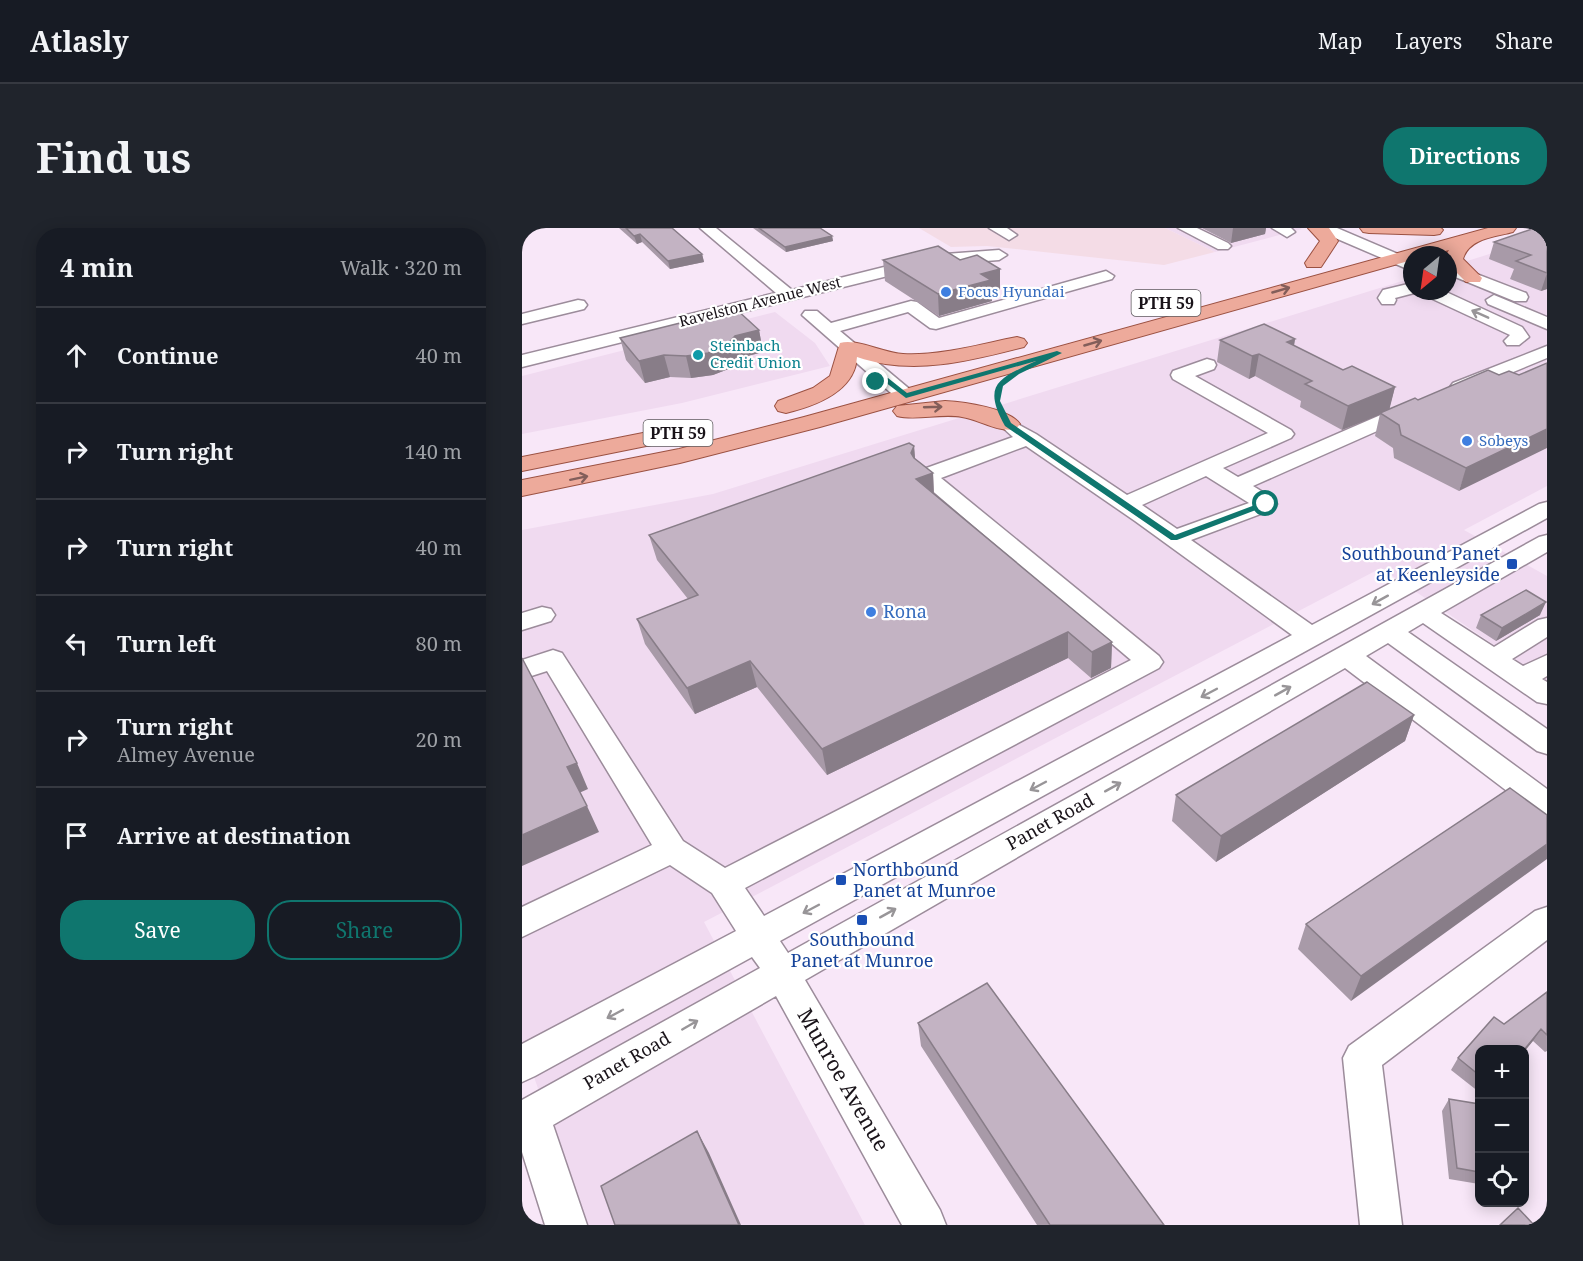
<!DOCTYPE html>
<meta charset="utf-8">
<style>
:root{--surface:#171b24;--page:#20242c;--text:#f1f3f6;--muted:#9ea1a6;--line:#363941;--accent:#0f766e}
body{margin:0;font-family:"Noto Serif",serif;background:var(--page);color:var(--text)}
.controls{position:absolute;right:18px;bottom:18px;display:grid;overflow:hidden;border-radius:12px;box-shadow:0 3px 15px #0003}
.controls button{width:54px;height:54px;display:grid;place-items:center;padding:0;border:0;border-bottom:2px solid var(--line);background:var(--surface);color:var(--text);font:30px sans-serif}
.compass{position:absolute;left:881px;top:18px;width:54px;height:54px;border-radius:50%;background:var(--surface);box-shadow:0 3px 15px #0003;rotate:209deg}
.stop{position:absolute;width:18px;height:18px;margin:-14px;border:4px solid #0f766e;border-radius:50%;background:#fff}
.stop.end{background:#0f766e;border-color:#fff;box-shadow:0 2px 6px #0008}
.list{margin:0;padding:0;list-style:none}
h2{display:flex;justify-content:space-between;align-items:center;height:78px;margin:0;padding:0 24px;font-size:26px}
h2 small{font-size:20px;font-weight:400;color:var(--muted)}
.list li{display:grid;grid-template-columns:39px 1fr auto;gap:18px;align-items:center;box-sizing:border-box;height:96px;padding:0 24px;border-top:2px solid var(--line)}
.list b{display:block;font-size:22px;white-space:nowrap}
.list p{margin:0;font-size:20px;white-space:nowrap;color:var(--muted)}
.list em{font-size:20px;font-style:normal;color:var(--muted)}
.actions{display:flex;gap:12px;padding:18px 24px}
.actions a{flex:1;padding:14px 0;border:2px solid var(--accent);border-radius:24px;text-align:center;font-size:21px;color:var(--accent)}
.actions .main{background:var(--accent);color:#fff}
.icon{flex:none;width:33px;height:33px;fill:none;stroke:currentColor;stroke-width:2;stroke-linecap:round;stroke-linejoin:round}
.map{position:relative;flex:none;width:1025px;height:997px;overflow:hidden;border-radius:24px}
header{display:flex;align-items:center;gap:36px;box-sizing:border-box;height:84px;padding:0 30px;background:var(--surface);border-bottom:2px solid var(--line)}
header strong{font-size:28px}
nav{display:flex;gap:33px;margin-inline-start:auto;font-size:21px}
.intro{display:flex;align-items:center;justify-content:space-between;box-sizing:border-box;height:144px;padding:0 36px}
h1{margin:0;font-size:42px}
.button{padding:15px 27px;border-radius:24px;background:var(--accent);color:#fff;font-size:21px;font-weight:700}
main{display:flex;gap:36px;padding:0 36px}
aside{flex:1;background:var(--surface);border-radius:24px;box-shadow:0 3px 15px #0003}
.map>svg:first-child{display:block}
.built{fill:#f0daf0}
.industrial{fill:#f4dce6}
.lines{fill:none;stroke-linecap:round;stroke-linejoin:round}
.minor-casing{stroke:#9c8c9b;stroke-width:3}
.major-casing{stroke:#9b5142;stroke-width:2}
.minor{fill:#fff;fill-rule:evenodd}
.major{fill:#edaa9b;fill-rule:evenodd}
.wall{fill:#a89aa8}
.shaded-wall{fill:#887d88}
.building{fill:#c3b3c3;stroke:#887d88;stroke-width:1.5}
.oneway{stroke:#835e5a}
.oneway2{stroke:#989598}
.route{fill:#0f766e}
.shop-dot{fill:#3f7fe0;stroke:#fff;stroke-width:2}
.culture-dot{fill:#0f9aa8;stroke:#fff;stroke-width:2}
.transit-dot{fill:#1a4fb4;stroke:#fff;stroke-width:2}
.labels{text-anchor:middle;stroke-width:4.5;stroke-linejoin:round;paint-order:stroke}
.far-shop-label{font-size:15px;fill:#366cbe;stroke:#fff;text-anchor:start}
.far-street-label{font-size:15px;fill:#191319;stroke:#fff}
.far-culture-label{font-size:15px;fill:#0d838f;stroke:#fff;text-anchor:start}
.shield{fill:#fff;stroke:#5e5a5e;stroke-width:1.5}
.shield-label{font-size:16px;font-weight:bold;fill:#191319}
.transit-label{font-size:18px;fill:#164399;stroke:#fff;text-anchor:end}
.shop-label{font-size:18px;fill:#366cbe;stroke:#fff;text-anchor:start}
.street-label{font-size:18px;fill:#191319;stroke:#fff}
.near-street-label{font-size:21px;fill:#191319;stroke:#fff}
</style>
<header>
<strong>Atlasly</strong>
<nav><a>Map</a><a>Layers</a><a>Share</a></nav>
</header>
<div class="intro"><h1>Find us</h1><a class="button">Directions</a></div>
<main>
<aside>
<h2>4 min<small>Walk · 320 m</small></h2>
<ul class="list">
<li><svg class="icon" aria-label="ahead" viewBox="0 0 24 24"><path d="M12 20V5M6 11l6-6 6 6"/></svg><div><b>Continue</b></div><em>40 m</em></li>
<li><svg class="icon" aria-label="right" viewBox="0 0 24 24"><path d="M7 20v-9h11M14 6l5 5-5 5"/></svg><div><b>Turn right</b></div><em>140 m</em></li>
<li><svg class="icon" aria-label="right" viewBox="0 0 24 24"><path d="M7 20v-9h11M14 6l5 5-5 5"/></svg><div><b>Turn right</b></div><em>40 m</em></li>
<li><svg class="icon" aria-label="left" viewBox="0 0 24 24"><path d="M17 20v-9H6M10 6l-5 5 5 5"/></svg><div><b>Turn left</b></div><em>80 m</em></li>
<li><svg class="icon" aria-label="right" viewBox="0 0 24 24"><path d="M7 20v-9h11M14 6l5 5-5 5"/></svg><div><b>Turn right</b><p>Almey Avenue</p></div><em>20 m</em></li>
<li><svg class="icon" aria-label="arrive" viewBox="0 0 24 24"><path d="M6 21V4h12l-3 4 3 4H6"/></svg><div><b>Arrive at destination</b></div></li>
</ul>
<div class="actions"><a class="main">Save</a><a>Share</a></div>
</aside>
<div class="map">
<svg width="1025" height="997" viewBox="0 0 1025 997">
<rect width="100%" height="100%" fill="#f8e7f8"/>
<path class="built" d="M643 0H778L780 1 693 24Z
M1025 8V258L942 302 1025 348V453L859 340 182 694 343 997H63L0 814V302L191 266 890 50V63H926V39Z
M253 84 293 115 308 138 160 175 0 206V148Z"/>
<path class="industrial" d="M397 0H643L693 24 642 37 465 18 429 19Z"/>
<g class="lines">
<g class="minor-casing">
<path id="minor" d="M178 0H194L270 62 410 27 477 22 485 27 477 32 410 37 0 139V127L254 65Z
M467 0H485L495 7 487 12Z
M656 0H675L706 15 709 18 706 21H696Z
M750 0H769L773 4 765 9Z
M795 0H815L890 32V43L797 3Z
M926 35 1004 65 1006 69 1004 73H992L926 46Z
M584 43 592 48 590 51 414 101 408 100 386 84 318 103 391 164 394 168 391 172H377L280 87 283 83H295L309 95 389 73 395 74 417 90Z
M890 55V63L896 64 873 70 874 72 872 76H860L856 70 861 62Z
M900 63H922L1000 99 1007 109 997 117H985L982 113 988 107 902 67Z
M972 67 1025 89V101L966 76 964 72Z
M56 72 62 73 65 77 62 81 0 96V86Z
M1025 118V130L945 163H931L928 159 931 155Z
M685 131 692 133 694 137 692 141 673 148 769 202 772 206 769 210 701 240 716 249 884 176H898L901 180 898 184 731 258 752 271 755 276 752 281 669 312 790 397 1017 276 1025 274V290L258 713 266 725 1017 309 1025 307V324L919 385 972 419 1016 392 1025 390V409L990 431 1001 438 1025 427V448L1020 451 1025 454V476L1015 474 901 395 886 404 1025 501V526L1015 523 866 415 844 428 1025 561V589L1014 585 823 440 283 752 418 982 424 997H380L254 768 31 897 65 997H23L0 924V872L238 740 230 729 13 848 0 854V816L214 703 190 665 148 637 0 709V679L130 617 25 443 0 451V432L31 422 40 425 161 613 203 640 609 432 393 248 396 243 491 209 480 199 483 195 490 193 514 206 605 267 746 205 651 151 649 147 651 143ZM504 218 613 293 770 407 242 688 223 660 637 440 641 434 637 428 419 250ZM684 248 727 275 655 301 620 277Z
M20 379 29 381 33 387 29 393 0 402V385Z
M1025 679V712L860 837 880 997H838L821 830 827 818 1013 683Z"/>
</g>
<g class="major-casing">
<path id="major" d="M786 0H807L816 13 799 39H785L783 35 798 13Z
M838 0H919L921 2 918 6 912 7 847 5 841 4Z
M966 0H994L991 4C973 9 947 10 941 31L960 50 958 54H944L926 36V27H924L927 22 908 27H890V32L298 199 158 235 0 268V252L157 221 282 189Z
M495 109 502 111 505 115 502 119C448 133 390 148 335 129 333 164 293 178 264 185L256 183 253 178 256 173 291 160 308 148 318 115C335 110 361 125 381 126 419 128 458 116 495 109Z
M423 173C442 174 487 180 498 196L494 201C477 205 458 192 440 189 419 185 394 193 375 188L371 183 375 178Z
M141 201 149 203 153 208 149 213 0 243V229Z"/>
</g>
<use href="#minor" class="minor"/>
<use href="#major" class="major"/>
</g>
<path class="wall" d="M97 0H150L180 26 182 34 148 41 120 14 115 16Z
M231 0H298L310 8 311 13 264 24Z
M680 0H744L743 6 709 15Z
M1025 3V61L1019 63 988 51 992 41 967 31 972 14Z
M361 32H438L478 41V62L469 64 470 73 417 88 363 53Z
M237 102 241 124 218 130 209 140 191 147 169 150 148 149 123 155 104 132 98 110Z
M773 111 772 118 821 142 873 159 867 181 977 147 937 263 872 230 871 220 853 208 858 186 820 202 778 179 779 173 733 148 727 151 695 134 698 112Z
M392 218 393 231 411 245 412 266 590 414 589 440 569 450 546 430 305 547 235 459 173 486 123 416 115 391 166 371 135 332 127 307Z
M959 387H1018L974 413 954 400Z
M892 487 883 513 694 634 650 593 654 567Z
M988 560 829 773 776 721 784 696Z
M1025 764V823L1023 824 1011 813 957 822V864L929 842 936 830Z
M396 795 642 997H515L399 818Z
M927 871 957 876V956L927 951 920 883Z"/>
<path class="shaded-wall" d="M711 0H744L743 6 709 15Z
M118 6 120 14 115 16 112 8Z
M310 8 311 13 264 24 263 19Z
M180 26 182 34 148 41 146 33Z
M478 41V62L469 64 470 73 417 88 416 66 459 46Z
M1025 45V61L1019 63Z
M237 102 241 124 218 130 209 140 191 147 169 150 164 128 213 108Z
M773 111 769 134 765 114Z
M737 126 733 148 727 151 730 128Z
M142 127 148 149 123 155 117 133Z
M873 159 867 183 820 202 826 178Z
M1025 201V220L937 263 944 240Z
M392 218 394 242 389 225Z
M411 245 412 270 394 251Z
M1024 374 1018 387 974 413 980 400Z
M546 404V430L305 547 300 521Z
M590 414 589 440 569 450 570 424Z
M228 433 235 459 173 486 165 460Z
M892 487 883 513 694 634 699 608Z
M55 535 66 561 57 565 45 539Z
M65 578 77 604 0 638V607Z
M1025 616V631L829 773 839 748Z
M1019 801 1011 813 1002 824V822Z
M175 903 187 925 219 997H217Z"/>
<path class="building" d="M104 0H150L180 26 146 33 118 6 112 8Z
M237 0H298L310 8 263 19Z
M1013 0H1017L1025 3V45L994 33 1009 27 972 14Z
M416 18 438 32 455 27 478 41 459 46 469 52 416 66 361 32Z
M214 81 237 102 213 108 204 118 186 125 164 128 142 127 117 133 98 110Z
M742 96 773 111 765 114 821 142 830 138 873 159 826 178 783 156 790 153 737 126 730 128 698 112Z
M1025 135V201L944 240 879 207 877 197 858 185 893 170 896 172 966 142 977 147 987 143 997 147Z
M387 215 392 218 389 225 392 230 411 245 394 251 590 414 570 424 546 404 300 521 228 433 165 460 115 391 176 367 127 307Z
M1004 362 1024 374 980 400 959 387Z
M0 430 55 535 45 539 65 578 0 607Z
M845 454 892 487 699 608 654 567Z
M988 560 1025 587V616L839 748 784 696Z
M465 755 642 997H528L396 795Z
M1025 764V807L1019 801 1002 822H957V847L936 830 972 789 982 796Z
M927 871 957 876V944L935 940Z
M175 903 217 997H93L79 958Z
M996 980 1012 997H978Z"/>
<defs><path id="oneway-shaft" d="M-6 0H5M1.5-3L5.5 0L1.5 3" fill="none" stroke-width="1.6" stroke-linecap="round" stroke-linejoin="round" transform="scale(1.5)"/></defs>
<g class="oneway">
<use href="#oneway-shaft" transform="translate(759 62) rotate(-16)"/>
<use href="#oneway-shaft" transform="translate(571 115) rotate(-16)"/>
<use href="#oneway-shaft" transform="translate(411 179) rotate(-2)"/>
<use href="#oneway-shaft" transform="translate(57 250) rotate(-12)"/>
</g>
<g class="oneway2">
<use href="#oneway-shaft" transform="translate(958 86) rotate(-156)"/>
<use href="#oneway-shaft" transform="translate(858 372) rotate(151)"/>
<use href="#oneway-shaft" transform="translate(761 463) rotate(-29)"/>
<use href="#oneway-shaft" transform="translate(687 465) rotate(152)"/>
<use href="#oneway-shaft" transform="translate(516 558) rotate(152)"/>
<use href="#oneway-shaft" transform="translate(591 559) rotate(-29)"/>
<use href="#oneway-shaft" transform="translate(289 681) rotate(152)"/>
<use href="#oneway-shaft" transform="translate(366 685) rotate(-29)"/>
<use href="#oneway-shaft" transform="translate(93 786) rotate(152)"/>
<use href="#oneway-shaft" transform="translate(168 797) rotate(-30)"/>
</g>
<path class="route" d="M535 123 540 125 497 146 481 158 478 173 489 195 653 307 741 274H747V277L655 312H649L483 198C460 156 476 151 514 133L384 170 363 154 354 156 350 154 366 150 385 165Z"/>
<g class="shop-dot">
<circle cx="424" cy="64" r="6"/>
<circle cx="945" cy="213" r="6"/>
<circle cx="349" cy="384" r="6"/>
</g>
<circle class="culture-dot" cx="176" cy="127" r="6"/>
<g class="transit-dot">
<rect x="984" y="330" width="12" height="12" rx="3"/>
<rect x="313" y="646" width="12" height="12" rx="3"/>
<rect x="334" y="686" width="12" height="12" rx="3"/>
</g>
<g class="labels">
<g class="far-shop-label">
<text x="436" y="69">Focus Hyundai</text>
<text x="957" y="218">Sobeys</text>
</g>
<g class="far-street-label">
<text transform="translate(238 74) rotate(-14)" y="5">Ravelston Avenue West</text>
</g>
<g class="far-culture-label">
<text x="188" y="123">Steinbach<tspan x="188" dy="17">Credit Union</tspan></text>
</g>
<g class="shield">
<rect x="609.5" y="62" width="69" height="26" rx="4.5"/>
<rect x="121.5" y="192" width="69" height="26" rx="4.5"/>
</g>
<g class="shield-label">
<text x="644" y="81">PTH 59</text>
<text x="156" y="211">PTH 59</text>
</g>
<g class="transit-label">
<text x="978" y="332">Southbound Panet<tspan x="978" dy="21">at Keenleyside</tspan></text>
<text x="331" y="648" text-anchor="start">Northbound<tspan x="331" dy="21">Panet at Munroe</tspan></text>
<text x="340" y="718" text-anchor="middle">Southbound<tspan x="340" dy="21">Panet at Munroe</tspan></text>
</g>
<g class="shop-label">
<text x="361" y="390">Rona</text>
</g>
<g class="street-label">
<text transform="translate(528 594) rotate(-29)" y="6">Panet Road</text>
<text transform="translate(105 833) rotate(-30)" y="6">Panet Road</text>
</g>
<g class="near-street-label">
<text transform="translate(321 852) rotate(60)" y="7">Munroe Avenue</text>
</g>
</g>
</svg>
<div class="controls">
<button>+</button>
<button>−</button>
<button><svg class="icon" aria-label="locate" viewBox="0 0 24 24"><circle cx="12" cy="12" r="6"/><path d="M12 2v4M12 18v4M2 12h4M18 12h4"/></svg></button>
</div>
<svg class="compass" viewBox="-18 -18 36 36"><path d="M0-13l5 13h-10z" fill="#e53935"/><path d="M0 13l5-13h-10z" fill="#9ea1a6"/></svg>
<div class="stop" style="left:744px;top:276px"></div>
<div class="stop end" style="left:354px;top:154px"></div>
</div>
</main>
